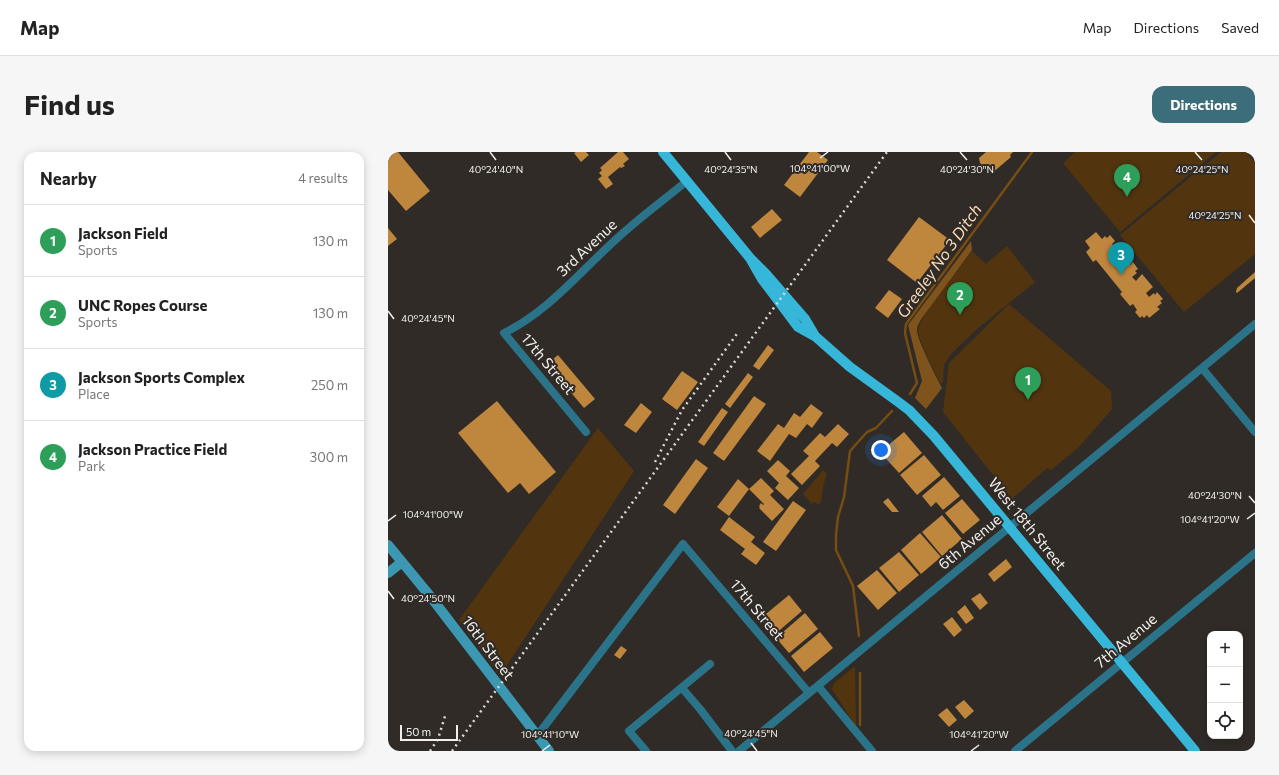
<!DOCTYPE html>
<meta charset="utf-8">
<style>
:root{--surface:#fff;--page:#f6f6f6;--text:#222;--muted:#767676;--line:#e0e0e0;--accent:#3c6d7b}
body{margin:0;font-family:Commissioner,sans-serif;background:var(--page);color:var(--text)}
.controls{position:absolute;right:12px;bottom:12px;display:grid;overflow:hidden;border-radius:8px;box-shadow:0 2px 10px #0003}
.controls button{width:36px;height:36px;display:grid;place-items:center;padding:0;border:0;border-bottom:1px solid var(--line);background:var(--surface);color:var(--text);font:20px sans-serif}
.scale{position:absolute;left:12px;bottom:10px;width:58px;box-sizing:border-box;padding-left:4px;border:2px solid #f2efec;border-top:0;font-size:11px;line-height:14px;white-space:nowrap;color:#f2efec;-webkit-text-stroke:3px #302b26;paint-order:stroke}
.you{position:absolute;left:493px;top:298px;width:14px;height:14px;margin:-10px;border:3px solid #fff;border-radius:50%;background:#1a73e8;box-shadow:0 0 0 6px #1a73e833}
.badge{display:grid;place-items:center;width:26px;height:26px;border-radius:50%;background:var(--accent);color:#fff;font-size:13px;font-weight:700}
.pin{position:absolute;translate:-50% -33px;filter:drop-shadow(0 1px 2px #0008)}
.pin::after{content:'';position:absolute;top:21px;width:14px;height:12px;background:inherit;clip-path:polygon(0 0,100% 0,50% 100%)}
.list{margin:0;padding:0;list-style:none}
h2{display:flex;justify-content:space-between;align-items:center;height:52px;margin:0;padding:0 16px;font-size:17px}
h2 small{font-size:13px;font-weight:400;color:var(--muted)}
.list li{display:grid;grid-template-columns:26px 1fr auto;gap:12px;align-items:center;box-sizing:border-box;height:72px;padding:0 16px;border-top:1px solid var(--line)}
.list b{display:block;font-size:15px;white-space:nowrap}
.list p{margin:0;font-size:13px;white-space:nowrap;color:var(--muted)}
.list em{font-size:13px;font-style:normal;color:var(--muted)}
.icon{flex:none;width:22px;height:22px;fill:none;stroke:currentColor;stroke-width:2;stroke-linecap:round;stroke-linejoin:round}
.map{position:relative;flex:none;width:867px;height:599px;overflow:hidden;border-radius:12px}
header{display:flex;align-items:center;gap:24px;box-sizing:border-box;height:56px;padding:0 20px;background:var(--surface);border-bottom:1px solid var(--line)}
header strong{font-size:19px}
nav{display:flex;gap:22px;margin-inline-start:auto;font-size:14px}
.intro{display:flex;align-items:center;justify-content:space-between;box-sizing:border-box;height:96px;padding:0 24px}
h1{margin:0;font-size:28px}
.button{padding:10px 18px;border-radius:12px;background:var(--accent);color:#fff;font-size:14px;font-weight:700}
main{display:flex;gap:24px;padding:0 24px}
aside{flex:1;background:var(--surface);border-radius:12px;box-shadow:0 2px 10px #0003}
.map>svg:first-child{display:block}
.green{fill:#52350f}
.forest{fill:#7e541c}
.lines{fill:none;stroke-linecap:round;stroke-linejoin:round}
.stream{stroke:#764d12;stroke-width:2.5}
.building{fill:#bf863e}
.street{stroke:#2a7388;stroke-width:8}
.secondary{stroke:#3c98b2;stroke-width:10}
.primary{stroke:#36b6d8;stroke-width:10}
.rail{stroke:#dbd8d4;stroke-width:2.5;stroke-dasharray:2 4;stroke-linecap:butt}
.ticks{fill:none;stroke:#f2efec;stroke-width:1.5}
.labels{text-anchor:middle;stroke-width:4;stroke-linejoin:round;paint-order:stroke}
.street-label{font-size:15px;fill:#f2efec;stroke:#302b26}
.water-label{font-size:16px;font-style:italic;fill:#fbdcb9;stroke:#302b26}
.ticks-label{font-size:10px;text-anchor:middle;fill:#f2efec;stroke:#302b26;stroke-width:4;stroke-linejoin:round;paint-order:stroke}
</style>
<header>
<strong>Map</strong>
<nav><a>Map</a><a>Directions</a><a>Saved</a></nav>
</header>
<div class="intro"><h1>Find us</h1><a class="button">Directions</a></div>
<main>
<aside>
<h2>Nearby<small>4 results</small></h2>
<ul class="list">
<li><span class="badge" style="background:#2e9e5b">1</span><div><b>Jackson Field</b><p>Sports</p></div><em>130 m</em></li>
<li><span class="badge" style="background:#2e9e5b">2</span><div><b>UNC Ropes Course</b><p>Sports</p></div><em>130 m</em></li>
<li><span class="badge" style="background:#0f9aa8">3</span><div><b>Jackson Sports Complex</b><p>Place</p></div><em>250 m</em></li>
<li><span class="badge" style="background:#2e9e5b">4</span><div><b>Jackson Practice Field</b><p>Park</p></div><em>300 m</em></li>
</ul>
</aside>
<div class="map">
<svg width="867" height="599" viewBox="0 0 867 599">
<rect width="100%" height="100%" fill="#302b26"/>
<path class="green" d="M687 0H828L732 80 675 11Z
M833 0H858L867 11V102L796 160 732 83Z
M619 94 647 130 589 177 563 202 556 213 555 230 553 232C548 223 531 189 530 179 529 168 575 111 584 99L598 112Z
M621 152 723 239 724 257 691 295 663 318 659 316 624 347 555 260 561 211Z
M210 276 246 319 112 524 71 468Z
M435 318 439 322 435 335 433 350 430 353 426 349 424 352 415 342Z
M467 514 468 575 444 537 446 531Z"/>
<path class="forest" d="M583 89 584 98 534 166C532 170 529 173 529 178 529 188 549 226 554 236L538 257 527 246 534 229 520 173Z"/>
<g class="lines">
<path class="stream" d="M522 242 529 231 517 181 518 172 644 0
M471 484 465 434 448 398V383L450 365 456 345 462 299 479 280 488 276 504 259
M472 521V573"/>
</g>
<path class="building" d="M8 0H10L42 39 18 59 0 38V7Z
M188 0H198L201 3 193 10 186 1Z
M230 0H235L241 7 235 12 237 14 233 16 232 15 220 25 225 32 218 37 210 27 214 24 211 21 214 18 212 16Z
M421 0H429L440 8 412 45 396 33Z
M598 0H625L622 3 623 5 603 22 592 11 591 6Z
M384 57 394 68 372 86 363 75Z
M531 65 562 88 529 131 499 108Z
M0 76 9 87 0 94Z
M708 80 714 87 717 84 719 86 722 83 727 89 724 92 730 99 733 96 738 103 736 105 742 113 745 110 750 117 747 119 749 121 744 125 748 129 754 122 765 135 758 141 761 145 766 141 767 143 769 140 775 147 772 149 774 151 769 155 772 157 761 166 759 163 756 166 754 164 752 166 747 160 749 158 745 152 742 154 732 142 734 140 708 108 705 110 698 100 702 96 697 89Z
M867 120V126L849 141 848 140 849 136Z
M501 138 514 147 500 166 487 156Z
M380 193 386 198 371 218 365 214Z
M170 203 207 247 196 256 159 212Z
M294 219 310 230 289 258 274 247Z
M360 221 365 225 342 256 337 252Z
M366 244 378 252 336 309 325 301Z
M109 249 168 320 141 342 132 331 120 341 70 281Z
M253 251 264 260 248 281 236 273Z
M423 252 435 261 424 276 419 272 408 286 401 282 382 309 369 299 390 272 396 276 406 261 412 265Z
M334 256 340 260 316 294 310 290Z
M450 272 461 282 449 295 444 291 427 309 432 314 414 333 403 322 421 304 415 299 432 281 437 285Z
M516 280 534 301 511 321 492 300Z
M536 303 553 323 529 343 512 323Z
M308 307 320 316 287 362 275 353Z
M390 308 402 319 398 324 411 336 400 348 387 336 391 331 379 319Z
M556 325 572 344 555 358 548 350 543 355 534 344Z
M373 326 386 339 382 343 396 357 384 369 371 356 372 355 371 354 373 351 375 353 376 352 361 337Z
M350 327 361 337 341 364 329 355Z
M500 346 511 360H504L495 350Z
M574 347 592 368 575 382 557 361Z
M405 349 418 358 388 399 375 390Z
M554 363 574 387 554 404 534 380Z
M341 365 367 385 363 390 377 401 368 413 353 402 357 397 332 378Z
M532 381 553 405 533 422 513 398Z
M511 400 531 423 511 440 491 416Z
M618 407 624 415 606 430 600 422Z
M489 418 509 441 490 458 469 434Z
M592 441 600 451 592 458 583 447Z
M401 443 414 459 386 483 372 467Z
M577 453 586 466 578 472 569 460Z
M417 461 430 477 401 501 388 486Z
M564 465 574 478 566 485 555 472Z
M432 480 445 496 416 520 403 504Z
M233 494 239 498 232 507 226 503Z
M576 548 586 559 577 567 567 555Z
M559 556 569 568 561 575 550 563Z"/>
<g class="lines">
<path class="street" d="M814 216 867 280
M198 280 116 181C162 159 197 114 235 81 255 63 278 46 299 29
M430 534 484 599
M294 536 312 557 344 599
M149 584 295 392 421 541
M258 599 241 579 322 512
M351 599 867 172
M627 599 867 401"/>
<path class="secondary" d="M0 393 42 444 161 599
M0 421 14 410"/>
<path class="primary" d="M275 0 362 106 378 122 417 167 427 184
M362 106 374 127 410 175 428 185 462 215 509 249 521 258 546 284 807 599"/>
<path class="rail" d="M267 310 294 258 351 179
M42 599 50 587 58 561
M64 599 499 0"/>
</g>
<path class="ticks" d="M102 0 108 8M337 0 343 8M572 0 579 8M807 0 814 8M432 6 440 0M861 63 867 71M0 159 6 167M861 344 867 351M859 367 867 361M0 369 8 363M0 439 6 447M363 591 369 599M154 599 162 593M583 599 591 593"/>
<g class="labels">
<g class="street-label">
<text transform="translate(199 96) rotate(-43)" y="5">3rd Avenue</text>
<text transform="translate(160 212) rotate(50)" y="5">17th Street</text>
<text transform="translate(639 372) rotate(51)" y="5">West 18th Street</text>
<text transform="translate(582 390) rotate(-40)" y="5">6th Avenue</text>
<text transform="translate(369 458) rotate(50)" y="5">17th Street</text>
<text transform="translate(738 489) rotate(-40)" y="5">7th Avenue</text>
<text transform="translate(100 496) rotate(53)" y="5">16th Street</text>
</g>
<g class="water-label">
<text transform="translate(551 109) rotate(-55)" y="6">Greeley No 3 Ditch</text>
</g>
</g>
<g class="ticks-label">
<text x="432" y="20">104°41'00"W</text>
<text x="343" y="21">40°24'35"N</text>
<text x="108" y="21">40°24'40"N</text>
<text x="579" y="21">40°24'30"N</text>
<text x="814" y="21">40°24'25"N</text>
<text x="827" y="67">40°24'25"N</text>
<text x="40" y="170">40°24'45"N</text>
<text x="827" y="347">40°24'30"N</text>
<text x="45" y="366">104°41'00"W</text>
<text x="822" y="371">104°41'20"W</text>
<text x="40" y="450">40°24'50"N</text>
<text x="363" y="585">40°24'45"N</text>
<text x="162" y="586">104°41'10"W</text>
<text x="591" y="586">104°41'20"W</text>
</g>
</svg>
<div class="controls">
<button>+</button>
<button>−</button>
<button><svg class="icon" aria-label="locate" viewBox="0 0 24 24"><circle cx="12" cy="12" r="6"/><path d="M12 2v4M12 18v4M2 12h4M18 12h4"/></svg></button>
</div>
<div class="scale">50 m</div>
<div class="you"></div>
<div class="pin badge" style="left:640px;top:248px;background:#2e9e5b">1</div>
<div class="pin badge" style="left:572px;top:163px;background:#2e9e5b">2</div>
<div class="pin badge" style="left:733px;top:123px;background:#0f9aa8">3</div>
<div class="pin badge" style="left:739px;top:45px;background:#2e9e5b">4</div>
</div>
</main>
